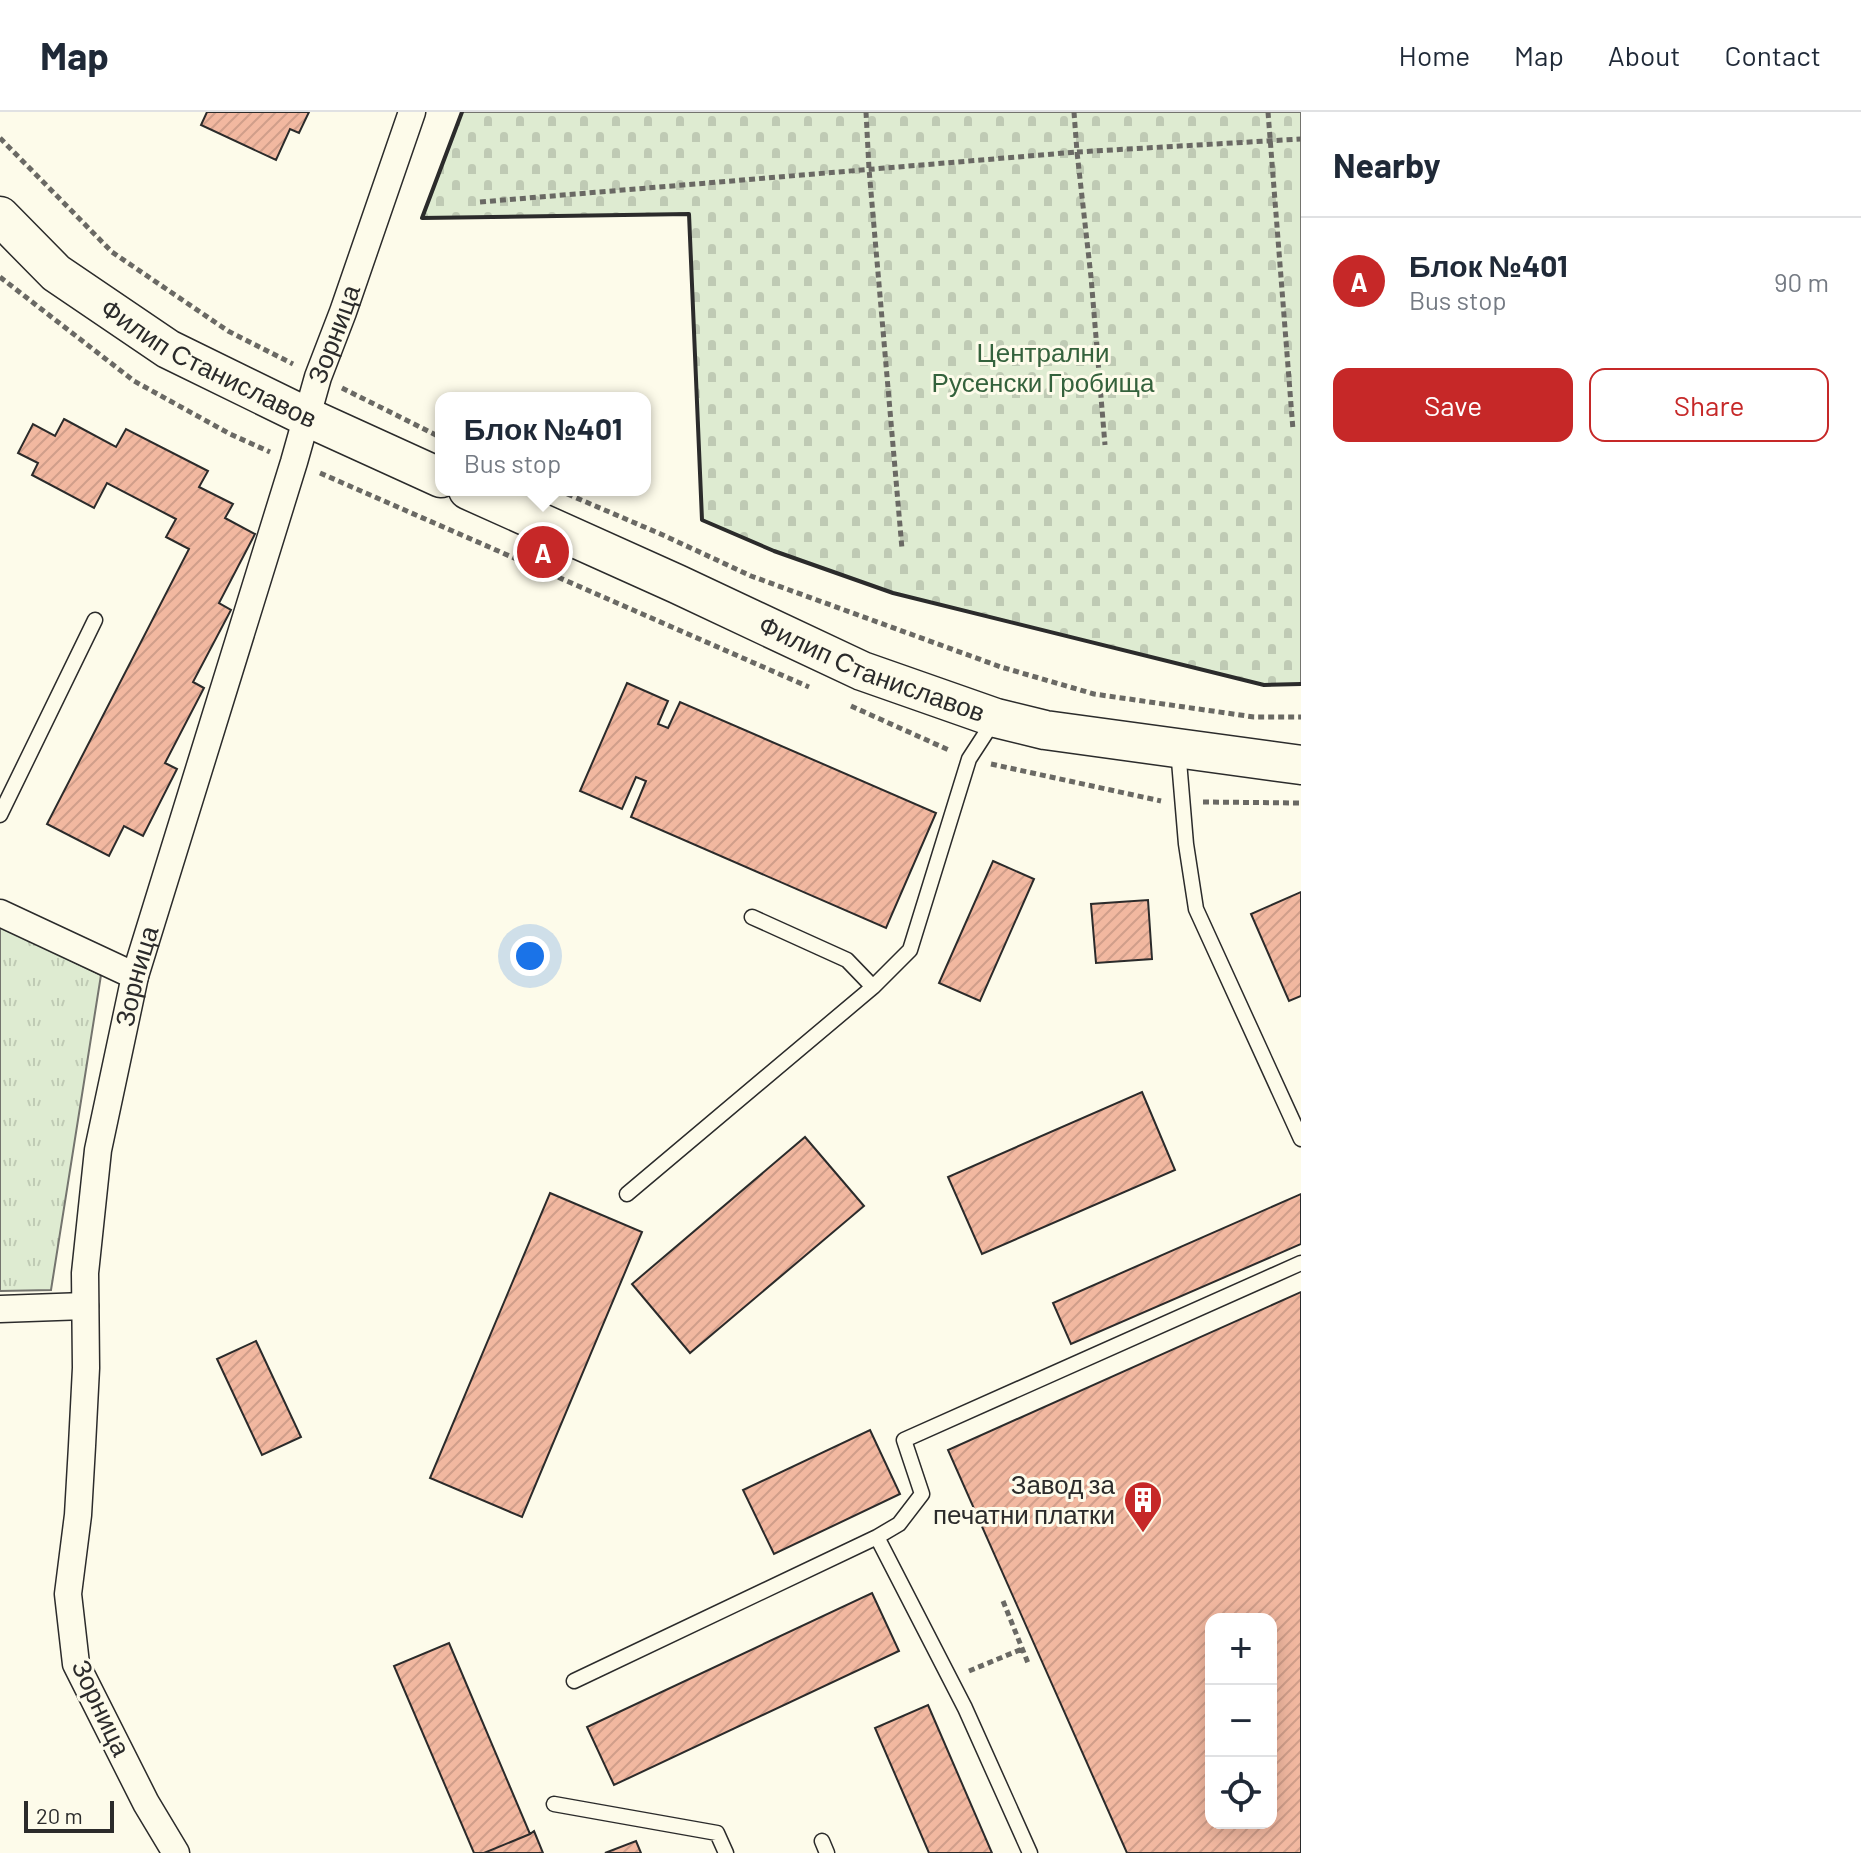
<!DOCTYPE html>
<meta charset="utf-8">
<style>
:root{--surface:#fff;--page:#f2f2f3;--text:#1f2937;--muted:#747a83;--line:#e0e1e3;--accent:#c62828}
body{margin:0;font-family:Barlow,sans-serif;background:var(--page);color:var(--text)}
.controls{position:absolute;right:24px;bottom:24px;display:grid;overflow:hidden;border-radius:16px;box-shadow:0 4px 20px #0003}
.controls button{width:72px;height:72px;display:grid;place-items:center;padding:0;border:0;border-bottom:2px solid var(--line);background:var(--surface);color:var(--text);font:40px sans-serif}
.scale{position:absolute;left:24px;bottom:20px;width:90px;box-sizing:border-box;padding-left:8px;border:4px solid #2b2b2b;border-top:0;font-size:22px;line-height:28px;white-space:nowrap;color:#2b2b2b;-webkit-text-stroke:6px #fdfbea;paint-order:stroke}
.you{position:absolute;left:530px;top:844px;width:28px;height:28px;margin:-20px;border:6px solid #fff;border-radius:50%;background:#1a73e8;box-shadow:0 0 0 12px #1a73e833}
.badge{display:grid;place-items:center;width:52px;height:52px;border-radius:50%;background:var(--accent);color:#fff;font-size:26px;font-weight:700}
.pin{position:absolute;translate:-50% -50%;border:4px solid #fff;box-shadow:0 2px 8px #0006}
.popup{position:absolute;left:435px;top:280px;width:216px;height:104px;box-sizing:border-box;display:grid;place-content:center;border-radius:16px;background:var(--surface);filter:drop-shadow(0 2px 6px #0005);font-size:26px;white-space:nowrap;color:var(--muted)}
.popup b{font-size:30px;color:var(--text)}
.popup::after{content:'';position:absolute;left:50%;top:100%;margin-left:-16px;border:16px solid transparent;border-top-color:var(--surface)}
.list{margin:0;padding:0;list-style:none}
h2{display:flex;justify-content:space-between;align-items:center;height:104px;margin:0;padding:0 32px;font-size:34px}
h2 small{font-size:26px;font-weight:400;color:var(--muted)}
.list li{display:grid;grid-template-columns:52px 1fr auto;gap:24px;align-items:center;box-sizing:border-box;height:128px;padding:0 32px;border-top:2px solid var(--line)}
.list b{display:block;font-size:30px;white-space:nowrap}
.list p{margin:0;font-size:26px;white-space:nowrap;color:var(--muted)}
.list em{font-size:26px;font-style:normal;color:var(--muted)}
.actions{display:flex;gap:16px;padding:24px 32px}
.actions a{flex:1;padding:18px 0;border:2px solid var(--accent);border-radius:16px;text-align:center;font-size:28px;color:var(--accent)}
.actions .main{background:var(--accent);color:#fff}
.icon{flex:none;width:44px;height:44px;fill:none;stroke:currentColor;stroke-width:2;stroke-linecap:round;stroke-linejoin:round}
.map{position:relative;flex:none;width:1301px;height:1741px;overflow:hidden}
header{display:flex;align-items:center;gap:48px;box-sizing:border-box;height:112px;padding:0 40px;background:var(--surface);border-bottom:2px solid var(--line)}
header strong{font-size:38px}
nav{display:flex;gap:44px;margin-inline-start:auto;font-size:28px}
main{display:flex}
aside{flex:1;background:var(--surface)}
.map>svg:first-child{display:block}
.grass{fill:url(#grass-tufts);stroke:#74746e;stroke-width:2}
.cemetery{fill:url(#cemetery-stones);stroke:#74746e;stroke-width:2}
.building{fill:url(#building-hatch);stroke:#2b2b2b;stroke-width:2;fill-rule:evenodd}
.lines{fill:none;stroke-linecap:round;stroke-linejoin:round}
.lane-casing{stroke:#2b2b2b;stroke-width:17}
.street-casing{stroke:#2b2b2b;stroke-width:29}
.secondary-casing{stroke:#2b2b2b;stroke-width:41}
.path{stroke:#6a6964;stroke-width:5;stroke-dasharray:6 4;stroke-linecap:butt}
.lane{stroke:#fdfbea;stroke-width:14}
.street{stroke:#fdfbea;stroke-width:26}
.secondary{stroke:#fdfbea;stroke-width:38}
.wall{stroke:#2b2b2b;stroke-width:4}
.labels{text-anchor:middle;stroke-width:6;stroke-linejoin:round;paint-order:stroke}
.street-label{font-size:26px;fill:#2b2b2b;stroke:#fdfbea}
.park-label{font-size:26px;fill:#34623c;stroke:#fdfbea}
.poi-label{font-size:26px;fill:#2b2b2b;stroke:#fdfbea;text-anchor:end}
</style>
<header>
<strong>Map</strong>
<nav><a>Home</a><a>Map</a><a>About</a><a>Contact</a></nav>
</header>
<main>
<div class="map">
<svg width="1301" height="1741" viewBox="0 0 1301 1741">
<defs>
<pattern id="grass-tufts" width="24" height="20" patternUnits="userSpaceOnUse" patternTransform="scale(2)"><rect width="24" height="20" fill="#deebd1"/><path d="M3 7l-1-3M5 7V3M7 7l1-3M15 17l-1-3M17 17v-4M19 17l1-3" fill="none" stroke="#bfcab4"/></pattern>
<pattern id="cemetery-stones" width="16" height="16" patternUnits="userSpaceOnUse" patternTransform="scale(2)"><rect width="16" height="16" fill="#deebd1"/><path d="M2 7V4a2 2 0 0 1 4 0v3zM10 15v-3a2 2 0 0 1 4 0v3z" fill="#bfcab4"/></pattern>
<pattern id="building-hatch" width="6" height="6" patternUnits="userSpaceOnUse" patternTransform="scale(2)"><rect width="6" height="6" fill="#f2b8a0"/><path d="M-1 1l2-2M0 6l6-6M5 7l2-2" fill="none" stroke="#d09e8a"/></pattern>
</defs>
<rect width="100%" height="100%" fill="#fdfbea"/>
<path class="grass" d="M0 814 101 863 51 1178 0 1179Z"/>
<path class="cemetery" d="M462 0H1301V572L1264 573 893 481 774 439 702 408 689 102 422 106Z"/>
<path class="building" d="M207 0H309L299 21 290 17 276 48 201 13Z
M64 307 116 335 126 317 208 359 199 375 233 392 225 406 255 422 219 491 231 498 193 570 204 576 165 651 177 657 143 724 124 714 109 744 47 712 189 437 166 425 176 407 107 371 94 396 32 363 38 351 18 341 33 312 55 324Z
M627 571 668 589 658 612 668 616 680 590 936 701 886 816 631 705 646 669 636 665 622 697 580 679Z
M993 749 1034 767 980 889 939 871Z
M1301 780V884L1289 889 1251 802Z
M1148 788 1152 847 1096 851 1091 792Z
M1142 980 1175 1058 982 1142 948 1065Z
M805 1025 864 1094 690 1241 632 1172Z
M550 1081 642 1120 522 1405 430 1366Z
M1301 1082V1132L1071 1232 1053 1191Z
M1301 1180V1741H1127L948 1338ZM1211 1507H1271V1711H1211Z
M256 1229 301 1325 262 1343 217 1247Z
M870 1318 900 1382 774 1442 743 1378Z
M872 1481 899 1539 614 1673 587 1615Z
M449 1531 530 1722 484 1741H474L394 1554Z
M928 1593 992 1741H929L875 1616Z
M534 1719 543 1741H484L530 1722Z
M636 1729 641 1741H605Z"/>
<g class="lines">
<g class="lane-casing">
<path id="lane" d="M1178 637 1186 732 1196 797 1301 1027
M0 703 95 508
M752 805 847 848 873 875
M627 1082 873 875 910 838 969 647 995 607
M574 1569 877 1425
M554 1692 717 1721 726 1741
M822 1729 827 1741
M1030 1741 965 1596 877 1425 899 1412 922 1382 904 1328 1301 1151"/>
</g>
<g class="street-casing">
<g id="street">
<path d="M0 801 135 864"/>
<path d="M0 1197 85 1194"/>
<path id="s1" d="M176 1741 146 1691 76 1552 68 1482 78 1403 82 1334 86 1256 85 1161 98 1038 135 864 294 350 318 265 343 200 412 0"/>
</g>
</g>
<g class="secondary-casing">
<g id="secondary">
<path id="s2" d="M0 104 56 161 168 237 307 305 441 366"/>
<path id="s3" d="M468 378 677 472 862 559 996 606 1045 618 1301 653"/>
</g>
</g>
<path class="path" d="M866 0 869 57 902 437
M1074 0 1077 40 1301 27
M1268 0 1293 318
M0 26 112 140 228 219 293 252
M480 90 1077 40 1091 165 1105 333
M0 165 134 269 230 322 270 340
M342 276 440 325
M320 361 809 575
M558 378 663 423 751 464 1001 555 1094 582 1254 605H1301
M851 594 951 639
M991 652 1161 689
M1203 690 1301 691
M1003 1489 1028 1551
M969 1559 1022 1537"/>
<use href="#lane" class="lane"/>
<use href="#street" class="street"/>
<use href="#secondary" class="secondary"/>
<path class="wall" d="M462 0 422 106 689 102 702 408 774 439 893 481 1264 573 1301 572"/>
</g>
<defs>
<g id="building-pin" transform="scale(2)"><path d="M0 17L-7.5 6A9.5 9.5 0 1 1 7.5 6Z" fill="#c62828" stroke="#fdfbea"/><path d="M-4-6H4V6H1V3H-1V6H-4ZM-2.5-4.3h1.7v1.8h-1.7ZM.8-4.3h1.7v1.8H.8ZM-2.5-1h1.7V.8h-1.7ZM.8-1h1.7V.8H.8Z" fill="#fff"/></g>
</defs>
<g fill-rule="evenodd">
<use href="#building-pin" x="1143" y="1388"/>
</g>
<g class="labels">
<g class="street-label">
<text dy="9" stroke="none"><textPath href="#s1" startOffset="1580">Зорница</textPath></text>
<text dy="9" stroke="none"><textPath href="#s2" startOffset="258">Филип Станиславов</textPath></text>
<text dy="9" stroke="none"><textPath href="#s3" startOffset="442">Филип Станиславов</textPath></text>
<text dy="9" stroke="none"><textPath href="#s1" startOffset="908">Зорница</textPath></text>
<text transform="translate(101 1596) rotate(65)" y="9">Зорница</text>
</g>
<g class="park-label">
<text x="1043" y="250">Централни<tspan x="1043" dy="30">Русенски Гробища</tspan></text>
</g>
<g class="poi-label">
<text x="1115" y="1382">Завод за<tspan x="1115" dy="30">печатни платки</tspan></text>
</g>
</g>
</svg>
<div class="controls">
<button>+</button>
<button>−</button>
<button><svg class="icon" aria-label="locate" viewBox="0 0 24 24"><circle cx="12" cy="12" r="6"/><path d="M12 2v4M12 18v4M2 12h4M18 12h4"/></svg></button>
</div>
<div class="scale">20 m</div>
<div class="you"></div>
<div class="pin badge" style="left:543px;top:440px">A</div>
<div class="popup"><b>Блок №401</b>Bus stop</div>
</div>
<aside>
<h2>Nearby<small></small></h2>
<ul class="list">
<li><span class="badge">A</span><div><b>Блок №401</b><p>Bus stop</p></div><em>90 m</em></li>
</ul>
<div class="actions"><a class="main">Save</a><a>Share</a></div>
</aside>
</main>
